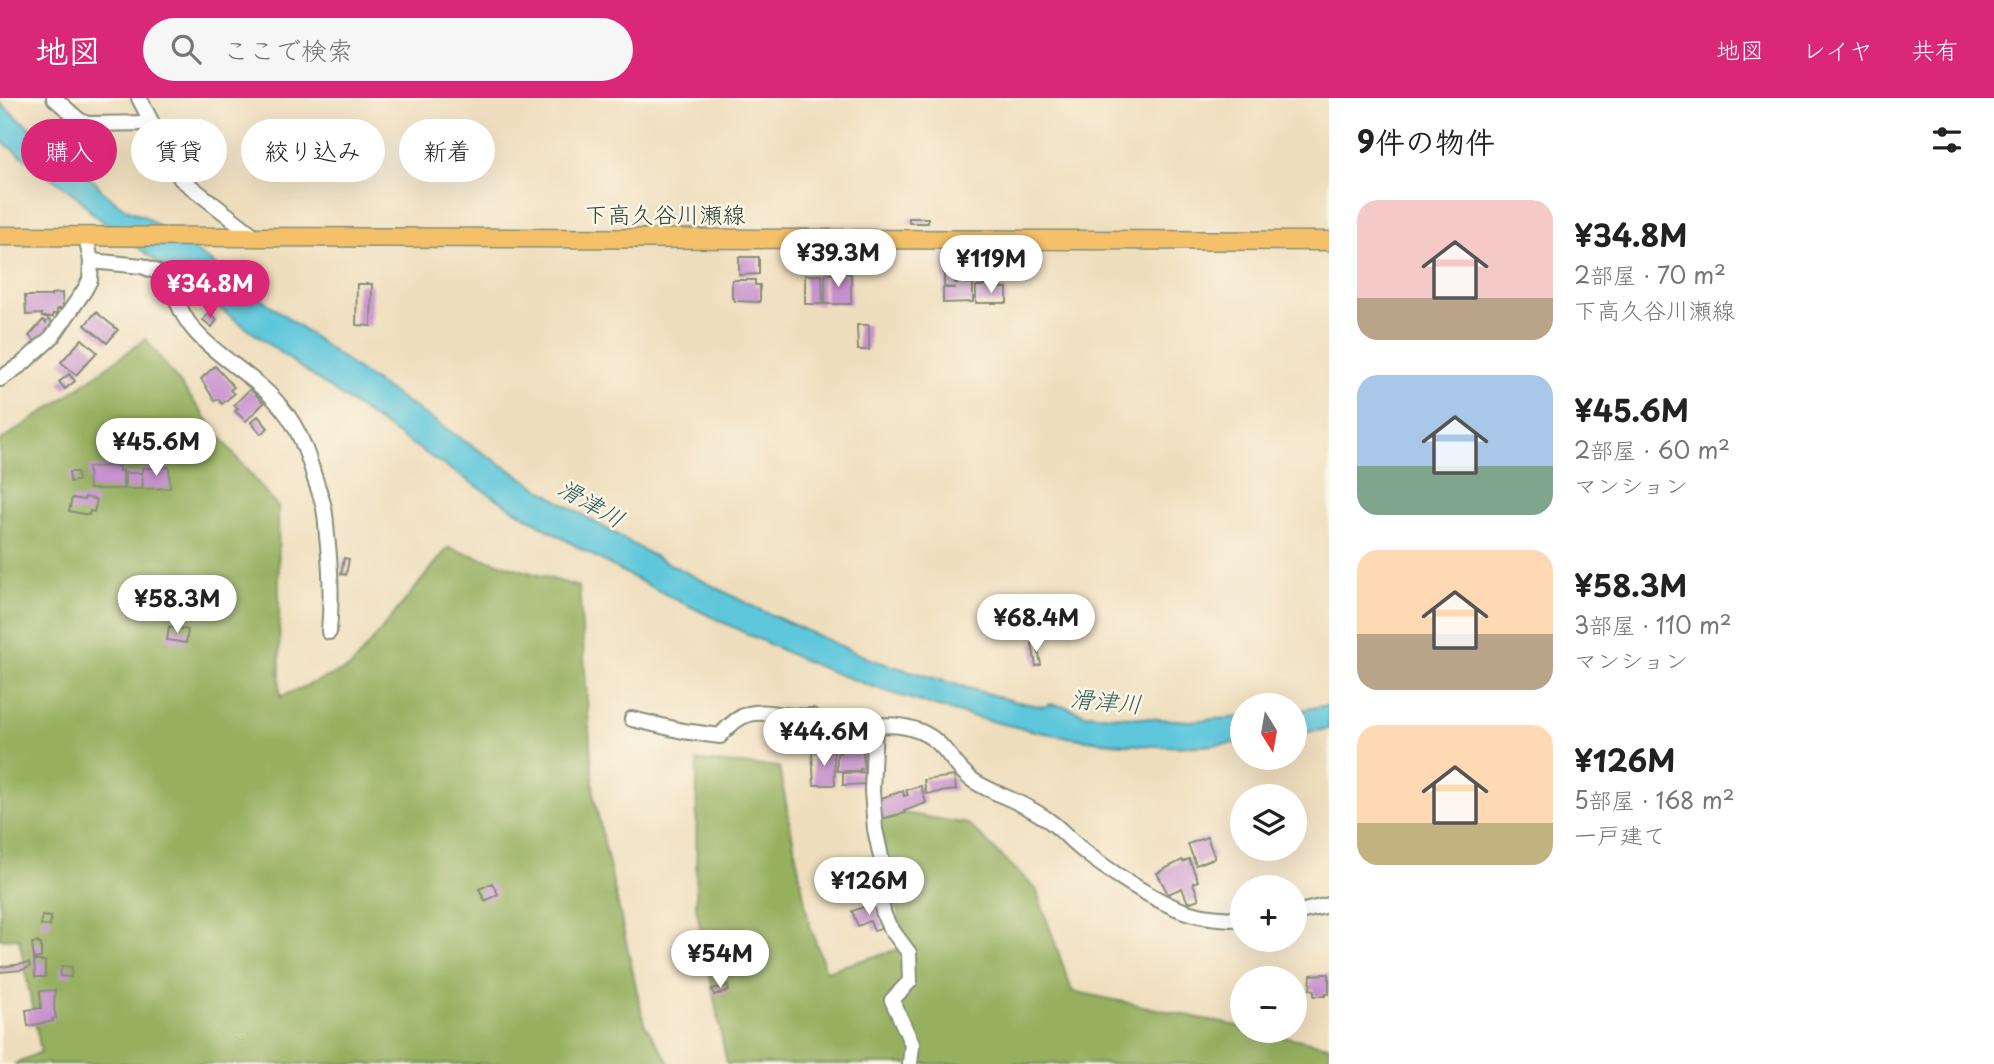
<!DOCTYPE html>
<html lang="ja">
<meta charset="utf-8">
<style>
:root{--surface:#fff;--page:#f6f6f6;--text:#222;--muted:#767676;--accent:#db2777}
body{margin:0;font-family:"Playpen Sans","Klee One",sans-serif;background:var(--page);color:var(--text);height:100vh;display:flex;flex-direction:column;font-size:26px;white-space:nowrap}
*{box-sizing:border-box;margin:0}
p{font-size:23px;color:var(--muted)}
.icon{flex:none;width:38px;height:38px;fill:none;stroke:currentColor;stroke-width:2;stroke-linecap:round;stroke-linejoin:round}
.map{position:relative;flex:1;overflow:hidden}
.drawer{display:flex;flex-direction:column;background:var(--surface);width:665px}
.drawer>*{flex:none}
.top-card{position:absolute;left:21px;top:21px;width:665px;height:63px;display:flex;gap:14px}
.needle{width:46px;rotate:169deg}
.fabs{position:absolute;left:1230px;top:595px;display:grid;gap:14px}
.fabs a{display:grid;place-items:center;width:77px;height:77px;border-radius:50%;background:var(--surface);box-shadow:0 7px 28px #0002;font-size:35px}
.price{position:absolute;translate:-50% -60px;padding:0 16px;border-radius:24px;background:#fff;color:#222;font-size:23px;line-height:46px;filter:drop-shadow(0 2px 4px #0008)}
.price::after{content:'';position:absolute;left:50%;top:42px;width:21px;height:16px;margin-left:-10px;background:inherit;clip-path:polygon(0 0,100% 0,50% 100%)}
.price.selected{background:var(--accent);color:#fff}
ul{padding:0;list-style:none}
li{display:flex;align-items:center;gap:21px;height:175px;padding:0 28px}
li span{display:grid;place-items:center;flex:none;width:196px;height:140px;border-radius:21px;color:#555}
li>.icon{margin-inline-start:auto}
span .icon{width:84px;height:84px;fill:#fffc;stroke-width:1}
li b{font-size:30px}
h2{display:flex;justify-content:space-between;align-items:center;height:84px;padding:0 28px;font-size:30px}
.tag{padding:0 24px;border-radius:32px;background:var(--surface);box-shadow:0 7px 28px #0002;font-size:24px;line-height:63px}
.tag.selected{background:var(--accent);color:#fff}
header{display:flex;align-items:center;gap:42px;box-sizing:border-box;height:98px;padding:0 35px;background:var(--accent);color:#fff}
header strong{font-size:33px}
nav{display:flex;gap:38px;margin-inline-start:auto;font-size:24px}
.search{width:490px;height:63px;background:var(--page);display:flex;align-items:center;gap:18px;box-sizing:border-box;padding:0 24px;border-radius:38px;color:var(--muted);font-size:26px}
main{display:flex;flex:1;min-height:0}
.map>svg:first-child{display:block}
</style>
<header>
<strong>地図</strong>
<div class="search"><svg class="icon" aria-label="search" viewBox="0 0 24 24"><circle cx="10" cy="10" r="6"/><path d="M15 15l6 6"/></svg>ここで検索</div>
<nav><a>地図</a><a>レイヤ</a><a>共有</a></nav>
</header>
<main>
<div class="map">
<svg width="1329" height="966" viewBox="0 0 1329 966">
<rect width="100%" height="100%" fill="#fcf5e5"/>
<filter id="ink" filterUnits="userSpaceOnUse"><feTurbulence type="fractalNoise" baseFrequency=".0143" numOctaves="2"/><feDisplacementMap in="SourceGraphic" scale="14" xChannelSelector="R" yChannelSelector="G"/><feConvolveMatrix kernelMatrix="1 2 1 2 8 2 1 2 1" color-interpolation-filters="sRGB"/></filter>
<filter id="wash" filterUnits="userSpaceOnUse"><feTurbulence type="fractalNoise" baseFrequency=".00686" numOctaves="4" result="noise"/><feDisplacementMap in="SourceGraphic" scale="28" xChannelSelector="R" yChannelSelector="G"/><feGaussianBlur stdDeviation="1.57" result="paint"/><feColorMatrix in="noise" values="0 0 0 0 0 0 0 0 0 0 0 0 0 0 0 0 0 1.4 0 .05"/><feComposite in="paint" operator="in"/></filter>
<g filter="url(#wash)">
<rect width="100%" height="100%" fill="#efdebd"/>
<!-- forest -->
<g fill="#96b061" stroke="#5a764a" stroke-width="2">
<path d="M146 241 236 359 278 409 280 599 351 569 448 450 579 489 594 699 644 925 670 966H14L41 954 19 840 0 841V343L60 303Z"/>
<path d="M697 663 779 669 809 825 826 873 906 849 874 710 968 726 1036 791 1072 893 1242 929V933H1258L1329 948V966H727L696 808Z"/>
</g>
<!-- water -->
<g fill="#5fc7dc" stroke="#3f8288" stroke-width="2">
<path d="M0 5 97 86 103 94 126 111 145 119 206 160 357 271 466 344 559 403 650 456 758 511 872 562 1013 603 1044 609 1050 606 1067 609 1085 616 1190 623 1242 619V644C1149 657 1050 640 960 615 924 605 889 595 854 582 805 565 758 541 712 519 486 412 291 264 92 115L79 100 0 42Z"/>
<path d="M1329 607V631L1295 636V613Z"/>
</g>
<g id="blocks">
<!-- building -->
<g fill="#c891cf">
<rect x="909" y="120" width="19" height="5"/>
<path d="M944 155H963V174H955V185H973V204L943 205V190H956L944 189Z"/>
<path d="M739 159H759V176L739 177Z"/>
<path d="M980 160H986V162H988V160H1009V179L987 178V169H980Z"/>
<rect x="825" y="176" width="26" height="30"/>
<path d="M805 177H822L823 206H805Z"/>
<path d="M732 182H755V187H760V204L735 203 734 200H732Z"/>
<path d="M357 186H372L371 228 356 227Z"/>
<path d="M983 187H989V190H1007V205H976V188H983Z"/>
<path d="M62 195 63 211H57V216H53V219H42V216L26 217 25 198H51V196Z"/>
<path d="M96 214 118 232 107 245 85 227Z"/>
<path d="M208 215 217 222 212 229 203 222Z"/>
<path d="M48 221 54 226 37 245 29 238 43 222 46 225Z"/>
<path d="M857 227H869V252H858Z"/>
<path d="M82 241 97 254 76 277 61 264Z"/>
<path d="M215 268 234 289 230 292 234 296 222 306 218 301 215 303 201 281Z"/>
<path d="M69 276 75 283 65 291 59 284Z"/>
<path d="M250 291 264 305 246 323 235 313 238 310 234 307Z"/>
<path d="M258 318 268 330 261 336 251 324Z"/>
<path d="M119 368V373L123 372V391H89L88 369Z"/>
<path d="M169 369 170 390 143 391 142 370Z"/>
<path d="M69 374H77L78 383 70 384Z"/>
<rect x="125" y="375" width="17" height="16"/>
<path d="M85 399 97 402 94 414 90 413 89 417 69 413 72 400 84 402Z"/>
<path d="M344 460 349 461 346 477 341 476Z"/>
<path d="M169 529 188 532 186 545 167 542Z"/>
<path d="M1032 545H1037L1041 567 1036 568Z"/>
<path d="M849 648V650H859V652L863 653 864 671H860V673H837V655H840L839 649Z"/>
<path d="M834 653 835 687H814L812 654Z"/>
<path d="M869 674V686L843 687V675Z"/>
<path d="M954 678 956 692 926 696 924 682Z"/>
<path d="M921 688 926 705 904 713 905 715 881 721 875 702 903 693 904 698 908 697 906 692Z"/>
<path d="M1207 739 1215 760 1196 767 1188 746Z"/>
<path d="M1189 761 1198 783 1193 785 1199 801 1188 805 1182 790 1168 796 1157 775 1182 762 1183 764Z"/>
<path d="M492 785 498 796 485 803 479 791Z"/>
<path d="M875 805 884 829 874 833 870 823 858 828 852 813Z"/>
<path d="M42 818 51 819 50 828 41 827Z"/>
<path d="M38 844V846H41V860L34 861 32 845Z"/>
<path d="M34 863H45V879H35Z"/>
<path d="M29 865 30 869 22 872 0 874V869Z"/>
<path d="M62 868 72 869 71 879 60 878Z"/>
<path d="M1325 876H1329V896H1325V898H1314V892L1310 891 1311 877Z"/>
<path d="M728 888 729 893 714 897 712 891Z"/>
<path d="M55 892 54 909 56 920 52 921 53 923 28 928 26 912 41 910 40 893Z"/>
</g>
</g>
</g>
<g filter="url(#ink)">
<use href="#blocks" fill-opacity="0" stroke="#878e78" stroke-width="2"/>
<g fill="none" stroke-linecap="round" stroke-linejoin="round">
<defs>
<g id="minor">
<path d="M54 0 79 22 87 26 151 25"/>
<path d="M139 0 181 81 257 140"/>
<path d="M91 163 142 168 155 173 174 189C182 244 240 264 274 301 295 323 303 343 312 371 315 383 320 394 323 406 326 417 326 428 327 438 331 472 332 500 329 534"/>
<path d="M0 281 22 266 52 239 84 193 90 182 91 163 86 139"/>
<path d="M632 621 683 633 720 638C753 598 770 622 812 618L815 631"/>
<path d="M875 626 872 693 875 731 884 773 880 799 884 817 889 828 909 855 910 883 892 902 912 946 910 966"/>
<path d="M856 631C887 624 922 625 944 651 954 663 964 678 977 685 1001 699 1026 705 1048 722 1060 730 1069 741 1080 750 1105 771 1159 806 1190 815 1208 820 1224 821 1242 821"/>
<path d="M1295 815 1329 807"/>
</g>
<path id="major" d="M0 138 1329 143"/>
</defs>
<!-- minor casing -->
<use href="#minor" stroke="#878e78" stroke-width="18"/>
<!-- major casing -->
<use href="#major" stroke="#878e78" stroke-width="21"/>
<!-- minor -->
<use href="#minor" stroke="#fff" stroke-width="14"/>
<!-- major -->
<use href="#major" stroke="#f4c16a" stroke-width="18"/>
</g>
</g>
<g text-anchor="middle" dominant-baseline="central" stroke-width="5" stroke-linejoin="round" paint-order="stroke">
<!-- street labels -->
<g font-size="23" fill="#1f3d34" stroke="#fcf5e5">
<text x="665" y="115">下高久谷川瀬線</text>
</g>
<!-- water labels -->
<g font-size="24" font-style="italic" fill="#2f605e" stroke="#fcf5e5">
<text transform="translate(592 404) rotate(30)">滑津川</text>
<text transform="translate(1106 602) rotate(5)">滑津川</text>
</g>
</g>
</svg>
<div class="fabs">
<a><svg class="needle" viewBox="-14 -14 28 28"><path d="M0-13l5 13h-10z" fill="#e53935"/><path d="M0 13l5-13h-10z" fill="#767676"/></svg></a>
<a><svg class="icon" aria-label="layers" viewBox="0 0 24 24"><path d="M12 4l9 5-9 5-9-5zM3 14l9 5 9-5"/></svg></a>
<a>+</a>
<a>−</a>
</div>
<b class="price" style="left:838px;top:191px">¥39.3M</b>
<b class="price" style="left:991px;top:197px">¥119M</b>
<b class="price selected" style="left:210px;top:222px">¥34.8M</b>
<b class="price" style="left:156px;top:380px">¥45.6M</b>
<b class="price" style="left:177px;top:537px">¥58.3M</b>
<b class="price" style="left:1036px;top:556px">¥68.4M</b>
<b class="price" style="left:824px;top:670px">¥44.6M</b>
<b class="price" style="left:869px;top:819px">¥126M</b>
<b class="price" style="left:720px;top:892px">¥54M</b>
<div class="top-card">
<a class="tag selected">購入</a>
<a class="tag">賃貸</a>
<a class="tag">絞り込み</a>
<a class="tag">新着</a>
</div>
</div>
<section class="drawer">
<h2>9件の物件<svg class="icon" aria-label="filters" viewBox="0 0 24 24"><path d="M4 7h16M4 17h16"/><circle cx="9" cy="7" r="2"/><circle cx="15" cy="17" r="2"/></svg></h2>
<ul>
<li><span style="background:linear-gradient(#f6c9c9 70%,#b9a48a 0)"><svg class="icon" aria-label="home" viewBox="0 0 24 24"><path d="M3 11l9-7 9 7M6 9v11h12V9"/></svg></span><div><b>¥34.8M</b><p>2部屋 · 70 m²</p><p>下高久谷川瀬線</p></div></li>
<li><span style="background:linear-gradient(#a9c7e8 65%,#7fa58c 0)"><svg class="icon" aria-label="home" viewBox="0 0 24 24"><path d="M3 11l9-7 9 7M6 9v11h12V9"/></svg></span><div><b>¥45.6M</b><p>2部屋 · 60 m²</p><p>マンション</p></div></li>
<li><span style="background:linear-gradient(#ffd9b3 60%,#b9a48a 0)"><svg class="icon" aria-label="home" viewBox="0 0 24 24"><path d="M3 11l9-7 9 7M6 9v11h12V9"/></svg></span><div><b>¥58.3M</b><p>3部屋 · 110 m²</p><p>マンション</p></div></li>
<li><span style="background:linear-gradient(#ffd9b3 70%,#c2b280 0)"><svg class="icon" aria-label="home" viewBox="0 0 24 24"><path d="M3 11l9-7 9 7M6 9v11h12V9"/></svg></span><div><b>¥126M</b><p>5部屋 · 168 m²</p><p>一戸建て</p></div></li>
</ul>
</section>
</main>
